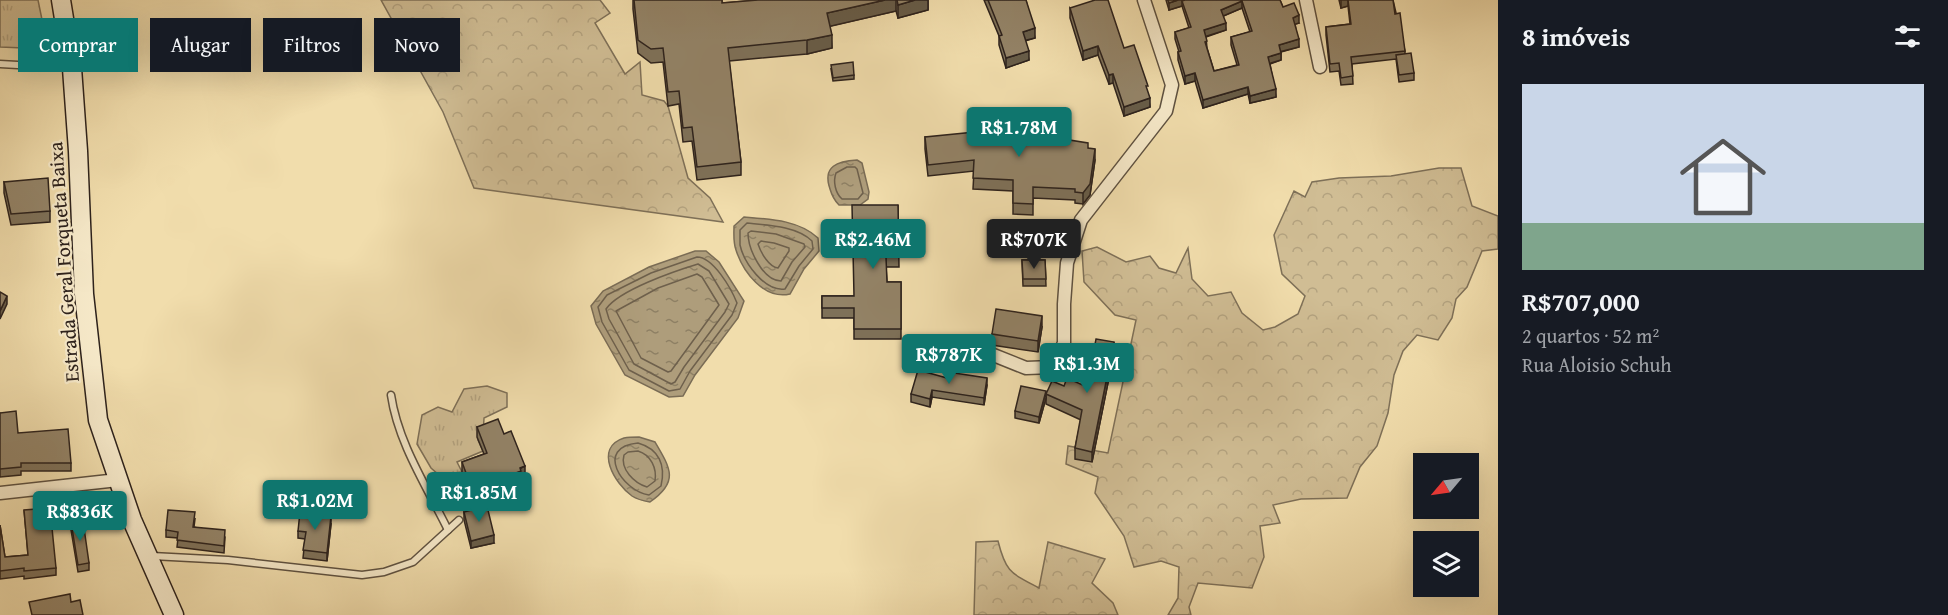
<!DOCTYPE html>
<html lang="pt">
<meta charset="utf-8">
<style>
:root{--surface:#171b24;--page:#242831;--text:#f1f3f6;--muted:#9ea1a6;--line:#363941;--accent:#0f766e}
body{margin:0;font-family:"Gentium Book Plus",serif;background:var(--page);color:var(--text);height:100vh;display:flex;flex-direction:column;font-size:22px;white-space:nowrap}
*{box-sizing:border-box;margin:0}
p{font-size:20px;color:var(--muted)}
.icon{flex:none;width:33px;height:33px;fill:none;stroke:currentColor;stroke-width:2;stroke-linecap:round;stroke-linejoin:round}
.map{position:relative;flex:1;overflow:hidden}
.drawer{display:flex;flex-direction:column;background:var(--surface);width:450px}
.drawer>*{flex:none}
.banner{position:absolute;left:18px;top:18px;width:570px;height:54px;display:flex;gap:12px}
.needle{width:39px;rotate:241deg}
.tools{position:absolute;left:1413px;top:453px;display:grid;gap:12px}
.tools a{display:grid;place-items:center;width:66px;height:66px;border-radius:0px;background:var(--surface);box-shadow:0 6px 24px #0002;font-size:30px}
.price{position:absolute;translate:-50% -51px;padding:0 14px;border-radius:6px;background:var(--accent);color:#fff;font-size:20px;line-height:39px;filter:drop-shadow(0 2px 3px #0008)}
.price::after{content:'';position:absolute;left:50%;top:36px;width:18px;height:14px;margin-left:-9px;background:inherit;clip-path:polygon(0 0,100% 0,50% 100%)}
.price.selected{background:#222;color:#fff}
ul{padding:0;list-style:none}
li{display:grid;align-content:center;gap:12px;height:318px;padding:0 24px}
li+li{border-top:2px solid var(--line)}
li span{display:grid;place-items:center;height:186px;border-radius:0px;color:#555}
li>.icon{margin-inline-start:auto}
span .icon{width:108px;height:108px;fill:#fffc;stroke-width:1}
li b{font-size:26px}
h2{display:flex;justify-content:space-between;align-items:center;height:72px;padding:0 24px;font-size:26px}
.chip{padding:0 21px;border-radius:0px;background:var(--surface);box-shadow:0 6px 24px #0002;font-size:21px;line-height:54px}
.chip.selected{background:var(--accent);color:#fff}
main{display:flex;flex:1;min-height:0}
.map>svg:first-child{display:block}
</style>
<main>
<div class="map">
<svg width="1498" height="615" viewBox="0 0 1498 615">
<defs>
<pattern id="grass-tufts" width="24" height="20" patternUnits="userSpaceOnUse" patternTransform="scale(1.5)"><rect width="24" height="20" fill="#d0bd94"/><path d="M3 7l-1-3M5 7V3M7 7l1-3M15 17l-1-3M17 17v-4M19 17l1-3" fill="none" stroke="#b3a27f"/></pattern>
<pattern id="forest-crowns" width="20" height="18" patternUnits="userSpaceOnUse" patternTransform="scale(1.5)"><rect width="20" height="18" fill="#d0bd94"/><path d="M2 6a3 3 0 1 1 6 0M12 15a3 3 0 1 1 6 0" fill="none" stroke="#b3a27f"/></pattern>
<pattern id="water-ripples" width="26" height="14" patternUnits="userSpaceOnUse" patternTransform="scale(1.5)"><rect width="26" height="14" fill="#ae9d7b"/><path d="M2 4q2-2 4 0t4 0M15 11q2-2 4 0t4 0" fill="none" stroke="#8e8064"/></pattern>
</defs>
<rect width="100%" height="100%" fill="#f1ddac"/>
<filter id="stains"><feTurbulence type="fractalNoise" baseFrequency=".00333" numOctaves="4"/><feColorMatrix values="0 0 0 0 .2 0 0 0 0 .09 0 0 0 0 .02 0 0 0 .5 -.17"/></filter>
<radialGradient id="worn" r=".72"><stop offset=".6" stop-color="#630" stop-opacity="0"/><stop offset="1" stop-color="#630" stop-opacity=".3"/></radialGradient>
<!-- grass -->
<g fill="url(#grass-tufts)" stroke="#7e7058" stroke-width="1.5">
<path d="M0 0H38L48 49 0 47Z"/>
<path d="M487 386 507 393V407L484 418 483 436 478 440 483 451 457 462 462 472 439 475 431 468 417 444 422 415 438 407 452 412 464 389Z"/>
</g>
<!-- forest -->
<g fill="url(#forest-crowns)" stroke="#7e7058" stroke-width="1.5">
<path d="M381 0H600L610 13 595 23 625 74 640 62 642 95 664 101 668 106 688 178 710 198 723 222 474 188 443 112Z"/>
<path d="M1439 168H1461L1472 206 1498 216V249L1482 251 1467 287 1456 299 1452 318 1438 340 1417 335 1403 351 1394 375 1388 413 1377 446 1360 467 1347 498 1301 499 1273 505 1280 523 1260 526 1264 557 1252 588 1198 583 1189 607 1191 615H1168L1178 598 1179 567 1161 561 1134 567 1124 536 1095 493 1098 477 1066 464 1068 446 1108 453 1136 320 1115 315 1084 282 1082 251 1097 247 1126 262 1150 256 1159 268 1176 273 1188 248 1192 279 1208 296 1231 292 1242 313 1263 330 1275 327 1298 314 1305 296 1282 274 1274 235 1294 191 1305 197 1312 182 1339 178 1391 176Z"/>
<path d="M998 541C1006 573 1011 573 1039 588L1048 542 1105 559 1092 583 1113 603 1118 615H974L976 542Z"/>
</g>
<!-- water -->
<g fill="url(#water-ripples)" stroke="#7a6c55" stroke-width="1.5">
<path d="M857 160 862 163 869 192 868 199 860 205H839C834 200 832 196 830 189 822 166 838 161 857 160Z"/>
<path d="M744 217C769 219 799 220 818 238L819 251 804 269 790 294C764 300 743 272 736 250 733 242 734 233 734 226Z"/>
<path d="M695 251H706L719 262 744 301 738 318 695 375 683 396 669 397 625 375 596 324 591 306 603 291 649 267Z"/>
<path d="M639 437 655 442C671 469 679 482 650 502 644 501 638 500 632 496 615 484 593 448 624 438 629 437 635 437 639 437Z"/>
</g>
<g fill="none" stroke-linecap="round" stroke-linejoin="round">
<!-- shore -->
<g stroke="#6e604c" stroke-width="1.5">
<path d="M847 167H855L857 169 863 193 858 199H842C835 193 833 181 836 173Z"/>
<path d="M747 223C767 225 797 226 812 241L813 249 799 266 785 289C765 292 744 263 740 245 740 240 740 235 740 230Z"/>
<path d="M751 231 776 234 804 244 805 247 792 262 781 281C763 281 748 249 748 233Z"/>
<path d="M761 241 774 243 789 248V251L778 268C769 267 761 253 758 244Z"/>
<path d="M697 257C713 257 731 288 737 303L732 315 690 371 680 389 669 391 629 370 602 322 598 307 607 295 651 273Z"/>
<path d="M698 264 709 271 729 304 725 312 684 367 675 382 671 384 634 364 609 319 606 309C619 290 675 271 698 264Z"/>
<path d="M697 274 702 277 719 305 671 371 668 372 641 358 616 311 658 288Z"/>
<path d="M638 443C659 449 666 465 661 486L649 495C622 491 594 447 638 443Z"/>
<path d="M638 451C651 455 657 468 655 481L647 487C634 483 620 469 624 455L628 452Z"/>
</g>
<defs>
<g id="lane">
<path d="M0 64 71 68"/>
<path d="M391 395C398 443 427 487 448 530"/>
<path d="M152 556 228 560 362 575 384 572 413 562 459 520"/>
</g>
<g id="street">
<path d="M1306 0 1320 67"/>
<path d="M925 347 991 354 1026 368 1053 367 1064 343V304L1067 263 1081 220 1166 111 1172 85 1144 0"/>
<path d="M0 493 118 480"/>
</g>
<path id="secondary" d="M61 0 72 68 78 151 84 294 98 420 132 520 174 615"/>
</defs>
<!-- lane casing -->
<use href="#lane" stroke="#5e5140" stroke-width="9"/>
<!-- street casing -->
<use href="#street" stroke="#5e5140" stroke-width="15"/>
<!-- secondary casing -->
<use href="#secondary" stroke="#2d221c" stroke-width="21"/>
<!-- lane -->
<use href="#lane" stroke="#f6e9c9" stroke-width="6"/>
<!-- street -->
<use href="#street" stroke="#f6e9c9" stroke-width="12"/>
<!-- secondary -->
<use href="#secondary" stroke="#f6e9c9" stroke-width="18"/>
</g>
<!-- wall -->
<g fill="#7e7159" stroke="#2d221c" stroke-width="1.5" fill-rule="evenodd">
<path d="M633 0H722V3L758 0H928V10L898 18 896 11 830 26 832 48 807 54 729 61 741 162V175L697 180 692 141 683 142 679 104 668 106 663 62 651 63 638 53 633 9Z"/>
<path d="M984 0H1026L1035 38 1025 41 1029 60 1006 68 999 45V36Z"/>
<path d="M1166 0H1280L1283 7 1299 23 1295 24 1299 47 1281 52V60L1270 64 1276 97 1250 103 1248 94 1203 108 1195 81 1185 84 1178 60V52H1179L1175 39V32L1189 28 1182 6 1169 10ZM1242 8 1250 32 1231 37V45L1237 65 1214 71 1207 48 1206 37 1226 30 1223 16Z"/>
<path d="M1339 0H1393L1405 51V54L1414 73V80L1399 82 1396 59 1352 64 1353 84 1341 85 1339 71 1330 72 1326 35V27L1350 24 1348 6 1341 8Z"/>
<path d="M1070 8 1148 94 1150 107 1124 116 1113 83 1109 84 1098 55 1083 60 1070 18Z"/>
<path d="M831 69 854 75V79L833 81Z"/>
<path d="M925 137 1057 138 1088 148 1095 160 1090 195 1083 204 1075 203V200L1033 198V215L1013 214V191L973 189 974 171 928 176 925 149Z"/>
<path d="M4 182 50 211V222L11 225 4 193Z"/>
<path d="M898 205 899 267H886L887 282H901V339H854V318H822V296H854Z"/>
<path d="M1022 260H1045L1046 286H1023Z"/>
<path d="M1042 327 1038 352 992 345V334Z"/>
<path d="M1114 353 1092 462 1075 459V448L1081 420 1046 404V394L1064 386 1087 387Z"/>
<path d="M947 378 987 385 984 405 932 397 930 407 911 402V394Z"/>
<path d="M1046 398 1039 423 1015 418V411Z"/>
<path d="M0 413 18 433 71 463V471H21V475L0 477Z"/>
<path d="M477 427 504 434 525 476 521 478V481L498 490 496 485 470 494 462 472V462L484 454 477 437Z"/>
<path d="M24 510 56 568V575L24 579V576L0 579V525L5 557 28 555Z"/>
<path d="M464 512 494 543 471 548 464 520Z"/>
<path d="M195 519 194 527 225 537 224 553 177 547 178 538 166 537V530Z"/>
<path d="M71 522 89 563V570L78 572 71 530Z"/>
<path d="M331 524 327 561 303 558 305 539 298 538V531Z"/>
</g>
<!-- shaded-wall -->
<g fill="#675c48" stroke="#2d221c" stroke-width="1.5">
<path d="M885 0H896V11L827 27V13Z"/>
<path d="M915 0H928V10L898 18V5Z"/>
<path d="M1178 0H1190L1182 1V6L1169 10V3Z"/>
<path d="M1341 0H1348V6L1341 8Z"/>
<path d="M1242 1V8L1221 17V10Z"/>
<path d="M1299 15V23L1293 25V18Z"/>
<path d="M1226 23V30L1204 37V30Z"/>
<path d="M1035 28V38L1023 41V32Z"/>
<path d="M832 35V48L807 54V40Z"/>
<path d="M1299 39V47L1279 52V45Z"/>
<path d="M1098 46V55L1083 60V51Z"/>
<path d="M1029 51V60L1006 68V58Z"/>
<path d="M1281 53V60L1268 64V57Z"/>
<path d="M1195 73V81L1185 84V76Z"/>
<path d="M1113 74V83L1109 84V75Z"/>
<path d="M1248 87V94L1203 108V100Z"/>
<path d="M1276 89V97L1250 103V96Z"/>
<path d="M1150 98V107L1124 116V107Z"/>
<path d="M1095 149V160L1090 195 1083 204V193Z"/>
<path d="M7 296V304L0 319V311Z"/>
<path d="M1042 316V327L1038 352V341Z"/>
<path d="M1114 342V353L1092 462V452Z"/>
<path d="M987 378V385L984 405V398Z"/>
<path d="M932 390V397L930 407V399Z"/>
<path d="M1046 391V398L1039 423V417Z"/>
<path d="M525 466V476L521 478V481L498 490V480Z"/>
<path d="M496 475V485L470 494V484Z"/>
<path d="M331 516V524L327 561V553Z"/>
<path d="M494 535V543L471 548V541Z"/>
</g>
<!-- building -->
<g fill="#938367" stroke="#2d221c" stroke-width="1.5" fill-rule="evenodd">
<path d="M634 0H722V3L758 0H885L827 13 832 35 807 40 728 48 741 162 697 167 692 127 683 128 679 91 668 92 663 48 651 49 638 40Z"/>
<path d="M897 0H915L898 5Z"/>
<path d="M988 0H1026L1035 28 1023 32 1029 51 1006 58 999 36 1002 35Z"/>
<path d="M1095 0H1108L1124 48 1134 45 1148 86H1146L1150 98 1124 107 1113 74 1109 75 1098 46 1083 51 1070 8Z"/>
<path d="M1168 0H1178L1169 3Z"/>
<path d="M1185 0H1280L1283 7 1294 3 1299 15 1293 18 1299 39 1279 45 1281 53 1268 57 1276 89 1250 96 1248 87 1203 100 1195 73 1185 76 1178 52 1181 51 1175 32 1191 27 1182 1ZM1242 1 1252 31 1231 37 1239 65 1214 71 1205 42 1207 41 1204 30 1226 23 1221 10Z"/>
<path d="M1348 0H1393L1395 14 1400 13 1405 51 1351 57 1353 76 1341 78 1339 63 1330 64 1326 27 1351 24Z"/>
<path d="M1411 53 1414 73 1399 75 1396 55Z"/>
<path d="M853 62 854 75 833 78 831 65Z"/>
<path d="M1055 124 1057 138 1088 143V148L1095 149 1090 184 1083 193 1075 192V189L1033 187V204L1013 203V180L973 178 974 160 928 165 925 137Z"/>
<path d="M48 178 50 211 11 214 4 182Z"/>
<path d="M852 205H898L899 257H886L887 282H901V329H854V308H822V296H854Z"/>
<path d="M1022 260H1045L1046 279H1023Z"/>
<path d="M0 292 7 296 0 311Z"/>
<path d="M996 309 1042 316 1038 341 992 334Z"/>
<path d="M1096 339 1114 342 1092 452 1075 448 1082 410 1046 394 1052 381 1064 386 1067 378 1087 387Z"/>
<path d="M918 370 947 378 948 372 987 378 984 398 932 390 930 399 911 394Z"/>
<path d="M1021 386 1046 391 1039 417 1015 411Z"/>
<path d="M16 411 18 433 68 429 71 463H21V467L0 469V413Z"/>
<path d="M498 419 504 434 511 431 525 466 520 468 521 471 498 480 496 475 470 484 462 462 487 453 477 427Z"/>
<path d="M487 506 494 535 471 541 464 512Z"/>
<path d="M50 508 56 568 24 571V568L0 571V525L5 557 28 555 24 510Z"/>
<path d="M168 510 195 512 193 527 225 530 224 546 177 540 178 532 166 530Z"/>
<path d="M300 512 331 516 327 553 303 550 306 532 298 531Z"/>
<path d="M83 521 89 563 78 565 71 522Z"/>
<path d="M70 594 71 602 80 600 83 615H32L29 602Z"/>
</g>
<g text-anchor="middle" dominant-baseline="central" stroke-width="4.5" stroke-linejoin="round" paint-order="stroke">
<!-- street labels -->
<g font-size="20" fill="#2d221c" stroke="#f6e9c9">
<text transform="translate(63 262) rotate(-94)">Estrada Geral Forqueta Baixa</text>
</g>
</g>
<rect width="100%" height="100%" filter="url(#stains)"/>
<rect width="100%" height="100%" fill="url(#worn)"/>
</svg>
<div class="tools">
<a><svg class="needle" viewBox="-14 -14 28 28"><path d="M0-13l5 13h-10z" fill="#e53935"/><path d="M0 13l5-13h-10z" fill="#9ea1a6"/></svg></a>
<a><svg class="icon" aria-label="layers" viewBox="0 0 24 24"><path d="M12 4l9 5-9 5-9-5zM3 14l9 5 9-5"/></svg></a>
</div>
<b class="price" style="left:1019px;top:158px">R$1.78M</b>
<b class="price" style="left:873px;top:270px">R$2.46M</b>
<b class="price selected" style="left:1034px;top:270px">R$707K</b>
<b class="price" style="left:949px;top:385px">R$787K</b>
<b class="price" style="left:1087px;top:394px">R$1.3M</b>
<b class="price" style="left:479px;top:523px">R$1.85M</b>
<b class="price" style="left:315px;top:531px">R$1.02M</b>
<b class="price" style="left:80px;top:542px">R$836K</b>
<div class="banner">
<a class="chip selected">Comprar</a>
<a class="chip">Alugar</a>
<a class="chip">Filtros</a>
<a class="chip">Novo</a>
</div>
</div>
<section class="drawer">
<h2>8 imóveis<svg class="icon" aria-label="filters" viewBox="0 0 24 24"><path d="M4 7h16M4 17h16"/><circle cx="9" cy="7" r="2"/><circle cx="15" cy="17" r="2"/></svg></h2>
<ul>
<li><span style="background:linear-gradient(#c9d6e8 75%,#7fa58c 0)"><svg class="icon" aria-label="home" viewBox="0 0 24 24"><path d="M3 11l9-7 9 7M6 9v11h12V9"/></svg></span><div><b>R$707,000</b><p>2 quartos · 52 m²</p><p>Rua Aloisio Schuh</p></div></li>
</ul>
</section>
</main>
